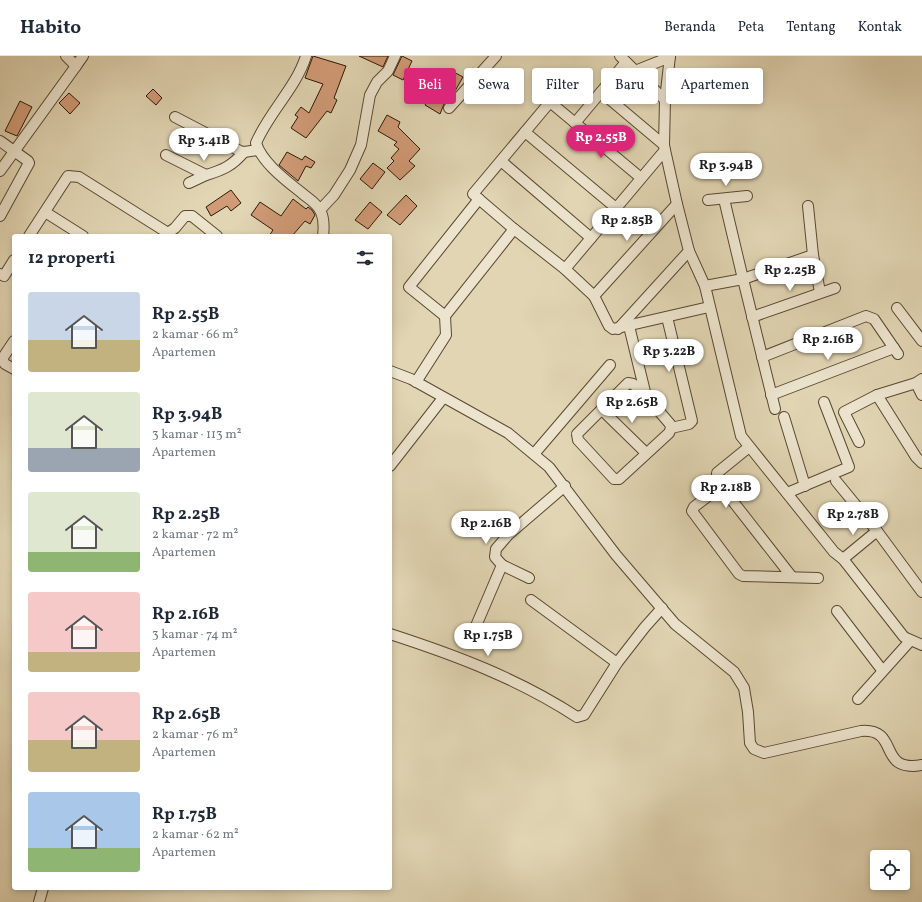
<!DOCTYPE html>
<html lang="id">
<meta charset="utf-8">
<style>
:root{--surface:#fff;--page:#f2f2f3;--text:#1f2937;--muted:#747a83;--line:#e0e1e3;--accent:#db2777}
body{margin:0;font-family:Vollkorn,serif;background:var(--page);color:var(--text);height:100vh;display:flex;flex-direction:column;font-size:15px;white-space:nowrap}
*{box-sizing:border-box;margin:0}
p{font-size:13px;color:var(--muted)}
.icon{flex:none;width:22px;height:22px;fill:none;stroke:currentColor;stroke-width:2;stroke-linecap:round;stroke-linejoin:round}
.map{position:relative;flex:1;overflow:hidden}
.panel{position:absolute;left:12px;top:178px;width:380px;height:656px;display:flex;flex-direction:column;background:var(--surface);border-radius:4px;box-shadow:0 2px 6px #0003}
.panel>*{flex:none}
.guide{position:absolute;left:404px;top:12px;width:380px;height:36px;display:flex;gap:8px}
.fabs{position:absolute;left:870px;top:794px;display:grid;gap:8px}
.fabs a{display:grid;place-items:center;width:40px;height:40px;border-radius:4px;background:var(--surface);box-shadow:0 2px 6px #0003;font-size:20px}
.price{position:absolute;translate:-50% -34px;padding:0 9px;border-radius:14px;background:#fff;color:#222;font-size:13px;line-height:26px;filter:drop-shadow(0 1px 2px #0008)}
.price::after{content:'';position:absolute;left:50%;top:24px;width:12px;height:9px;margin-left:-6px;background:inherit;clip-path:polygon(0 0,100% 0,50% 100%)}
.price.current{background:var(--accent);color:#fff}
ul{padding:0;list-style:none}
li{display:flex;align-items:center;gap:12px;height:100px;padding:0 16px}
li span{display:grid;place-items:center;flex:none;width:112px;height:80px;border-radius:4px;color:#555}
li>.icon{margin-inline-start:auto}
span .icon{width:48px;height:48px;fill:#fffc;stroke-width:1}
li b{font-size:17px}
h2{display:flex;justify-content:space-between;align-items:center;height:48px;padding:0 16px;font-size:17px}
.tag{padding:0 14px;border-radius:4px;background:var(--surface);box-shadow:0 2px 6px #0003;font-size:14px;line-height:36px}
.tag.current{background:var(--accent);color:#fff}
header{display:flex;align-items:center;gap:24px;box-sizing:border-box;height:56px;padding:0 20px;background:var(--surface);border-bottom:1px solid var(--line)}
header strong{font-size:19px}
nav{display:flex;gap:22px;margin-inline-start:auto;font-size:14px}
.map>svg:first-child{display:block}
</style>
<header>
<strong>Habito</strong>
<nav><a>Beranda</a><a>Peta</a><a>Tentang</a><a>Kontak</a></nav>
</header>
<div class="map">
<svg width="922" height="846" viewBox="0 0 922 846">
<rect width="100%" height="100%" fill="#e1d5b3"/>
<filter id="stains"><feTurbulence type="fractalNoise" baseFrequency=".005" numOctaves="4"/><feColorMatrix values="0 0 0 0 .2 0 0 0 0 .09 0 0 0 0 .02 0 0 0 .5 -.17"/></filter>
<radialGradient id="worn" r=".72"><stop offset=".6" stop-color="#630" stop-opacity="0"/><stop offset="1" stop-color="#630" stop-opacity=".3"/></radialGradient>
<!-- building -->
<g fill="#d19b77" stroke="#2d1904">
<path d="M313 0 346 10 334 42 337 44 331 57 327 55 306 82 291 72 298 61 295 59 301 51 309 57 323 28 305 22Z"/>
<path d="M359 0H388L383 11Z"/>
<path d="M402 0 412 5 403 24 393 19Z"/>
<path d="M448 13 463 21 455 35 454 34 444 48 440 58 425 49 436 30 438 31Z"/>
<path d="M153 33 162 42 156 49 146 40Z"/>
<path d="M69 37 80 47 70 58 59 47Z"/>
<path d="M20 45 32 51 17 80 5 75Z"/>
<path d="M387 59 400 66 398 71 420 93 409 105 415 110 400 124 387 112 394 105 391 102 399 93 394 89 397 86 378 75Z"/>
<path d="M287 96 302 104 305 100 315 106 311 112 306 110 298 125 279 109Z"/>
<path d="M373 107 385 116 372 133 360 123Z"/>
<path d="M231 134 241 147 231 155 227 150 211 160 206 151Z"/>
<path d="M406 139 417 150 400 169 387 159Z"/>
<path d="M293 143 306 153 308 151 312 154 315 159 310 168 305 165 292 180H269L273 174 251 159 260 146 281 160Z"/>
<path d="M370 146 382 156 368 173 355 164Z"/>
</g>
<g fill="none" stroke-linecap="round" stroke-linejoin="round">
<defs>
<g id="street">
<path d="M66 0 76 10 83 0"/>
<path d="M306 0C296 32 269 56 256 87 262 107 287 125 303 138 309 143 318 148 321 156 324 163 324 172 323 180"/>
<path d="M620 0 665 44"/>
<path d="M635 15 670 1"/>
<path d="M601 36 664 89"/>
<path d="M449 52 496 0"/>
<path d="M175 61 240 95 244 96 258 94"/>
<path d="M575 67 626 6"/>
<path d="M525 76 616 152"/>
<path d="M0 85 28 105 29 107 0 160"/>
<path d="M665 94 664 89 665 44 670 0"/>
<path d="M166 99 206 119C223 114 232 110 244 96"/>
<path d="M501 105 591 182"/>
<path d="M0 115 76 10"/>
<path d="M641 122 550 46 473 138 514 173 565 213 594 240 609 270 613 273 709 251"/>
<path d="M189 127 206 119"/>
<path d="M708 144 747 140"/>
<path d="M808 150 813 199"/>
<path d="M320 154 334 139 350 114 361 89 370 39 377 26 388 15 395 0"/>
<path d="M45 156 83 180"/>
<path d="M29 180 68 120 79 121 168 177 175 172 185 160H192L217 180"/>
<path d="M565 213 665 94 677 148 689 195 705 230 741 380 834 496 843 503 904 581 922 589"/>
<path d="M0 218 4 220 14 204"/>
<path d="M705 230 743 223 724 143"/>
<path d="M594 240 677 148"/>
<path d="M897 252 922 285"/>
<path d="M445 260 409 231 479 143"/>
<path d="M667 261 692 365 689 368 671 372"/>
<path d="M752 261 835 232"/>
<path d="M629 270 646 340 670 368 671 372 669 377 619 423H614L578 384 577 378 628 327 633 328 646 340"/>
<path d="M618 273 689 195"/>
<path d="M14 285 2 303 5 308 14 313"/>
<path d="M762 301 866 260 874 263 898 298"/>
<path d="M390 315 411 323 508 377 549 411 616 499 675 568 734 616 744 632 748 656 750 687 754 693 764 697 861 675C901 672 876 717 922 709"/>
<path d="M922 323 916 327 877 339 916 401 922 407"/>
<path d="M416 326 446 279 445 260 514 173"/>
<path d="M916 327 922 339"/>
<path d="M771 339 894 292"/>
<path d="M775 353 743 223 813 199 820 236"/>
<path d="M602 354 646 397"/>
<path d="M784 361 805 430"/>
<path d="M859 386 844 356 877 339"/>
<path d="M749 391 717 417V425L792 521"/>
<path d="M534 398 610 309"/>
<path d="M390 410 443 342"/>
<path d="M836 425 877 475 922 536"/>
<path d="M721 430 694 451 692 455 739 518 743 520 818 522"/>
<path d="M787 437 849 411 824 346"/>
<path d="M843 503 877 475"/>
<path d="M502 509 529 522"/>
<path d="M531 544 617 607"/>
<path d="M837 555 882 614"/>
<path d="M390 578C455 599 519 623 577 661L584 659 617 607 645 571 662 552"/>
<path d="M470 584 502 509 495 501 496 493 508 479 565 430"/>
<path d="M858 643 910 585"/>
<path d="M39 846 43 832"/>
</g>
</defs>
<!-- street casing -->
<use href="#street" stroke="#5a4830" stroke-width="12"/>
<!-- street -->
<use href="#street" stroke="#ece4ce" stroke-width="10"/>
</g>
<rect width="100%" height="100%" filter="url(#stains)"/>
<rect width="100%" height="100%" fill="url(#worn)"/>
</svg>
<div class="fabs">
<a><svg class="icon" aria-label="locate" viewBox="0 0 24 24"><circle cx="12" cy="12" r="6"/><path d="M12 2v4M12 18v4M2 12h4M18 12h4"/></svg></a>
</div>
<b class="price current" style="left:601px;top:103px">Rp 2.55B</b>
<b class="price" style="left:204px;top:106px">Rp 3.41B</b>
<b class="price" style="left:726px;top:131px">Rp 3.94B</b>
<b class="price" style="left:627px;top:186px">Rp 2.85B</b>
<b class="price" style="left:790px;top:236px">Rp 2.25B</b>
<b class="price" style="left:828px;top:305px">Rp 2.16B</b>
<b class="price" style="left:669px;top:317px">Rp 3.22B</b>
<b class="price" style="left:632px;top:368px">Rp 2.65B</b>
<b class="price" style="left:726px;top:453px">Rp 2.18B</b>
<b class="price" style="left:853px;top:480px">Rp 2.78B</b>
<b class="price" style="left:486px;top:489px">Rp 2.16B</b>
<b class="price" style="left:488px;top:601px">Rp 1.75B</b>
<div class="guide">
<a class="tag current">Beli</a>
<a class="tag">Sewa</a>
<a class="tag">Filter</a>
<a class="tag">Baru</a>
<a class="tag">Apartemen</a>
</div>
<section class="panel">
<h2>12 properti<svg class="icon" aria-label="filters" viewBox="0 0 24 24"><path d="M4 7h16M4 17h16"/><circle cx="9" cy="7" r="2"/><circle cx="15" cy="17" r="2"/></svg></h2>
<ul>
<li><span style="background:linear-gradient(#c9d6e8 60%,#c2b280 0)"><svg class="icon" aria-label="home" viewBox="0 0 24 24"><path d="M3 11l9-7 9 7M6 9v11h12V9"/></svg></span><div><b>Rp 2.55B</b><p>2 kamar · 66 m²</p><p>Apartemen</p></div></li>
<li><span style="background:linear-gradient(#dfe7d0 70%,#9aa5b1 0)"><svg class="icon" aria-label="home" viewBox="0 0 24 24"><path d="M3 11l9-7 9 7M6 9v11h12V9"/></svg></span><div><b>Rp 3.94B</b><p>3 kamar · 113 m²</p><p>Apartemen</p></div></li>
<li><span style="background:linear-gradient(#dfe7d0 75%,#8fb573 0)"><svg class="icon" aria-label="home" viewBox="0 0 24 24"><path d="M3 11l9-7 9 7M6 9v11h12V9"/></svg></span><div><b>Rp 2.25B</b><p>2 kamar · 72 m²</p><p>Apartemen</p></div></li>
<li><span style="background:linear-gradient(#f6c9c9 75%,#c2b280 0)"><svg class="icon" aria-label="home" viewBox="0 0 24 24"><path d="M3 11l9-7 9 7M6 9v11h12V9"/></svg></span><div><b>Rp 2.16B</b><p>3 kamar · 74 m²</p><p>Apartemen</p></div></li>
<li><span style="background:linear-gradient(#f6c9c9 60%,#c2b280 0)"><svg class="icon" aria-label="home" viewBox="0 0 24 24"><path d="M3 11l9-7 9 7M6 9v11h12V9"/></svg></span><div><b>Rp 2.65B</b><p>2 kamar · 76 m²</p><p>Apartemen</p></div></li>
<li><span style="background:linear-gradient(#a9c7e8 70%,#8fb573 0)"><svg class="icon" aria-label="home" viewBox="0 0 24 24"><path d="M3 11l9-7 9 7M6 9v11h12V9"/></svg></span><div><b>Rp 1.75B</b><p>2 kamar · 62 m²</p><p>Apartemen</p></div></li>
</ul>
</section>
</div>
